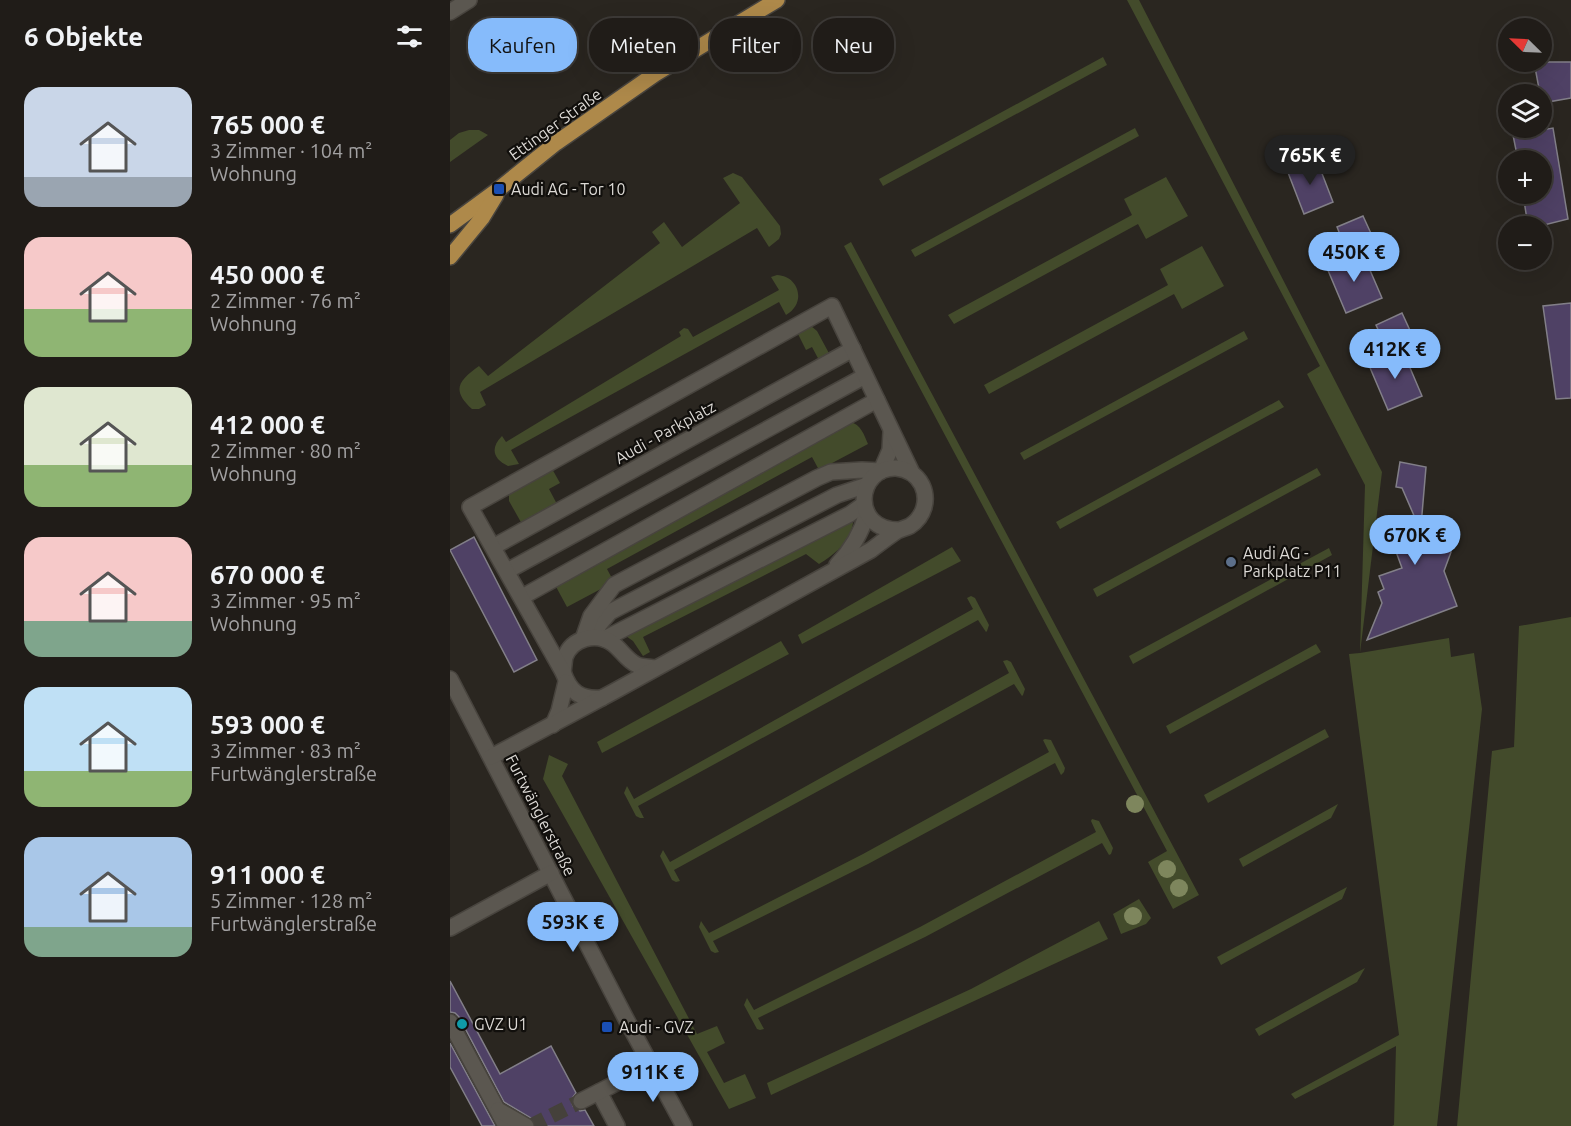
<!DOCTYPE html>
<html lang="de">
<meta charset="utf-8">
<style>
:root{--surface:#201c18;--page:#282521;--text:#f1f3f6;--muted:#a2a1a2;--line:#3d3a37;--accent:#86bbfb}
body{margin:0;font-family:Ubuntu,sans-serif;background:var(--page);color:var(--text);height:100vh;display:flex;flex-direction:column;font-size:22px;white-space:nowrap}
*{box-sizing:border-box;margin:0}
p{font-size:20px;color:var(--muted)}
.icon{flex:none;width:33px;height:33px;fill:none;stroke:currentColor;stroke-width:2;stroke-linecap:round;stroke-linejoin:round}
.map{position:relative;flex:1;overflow:hidden}
.side{display:flex;flex-direction:column;background:var(--surface);width:450px}
.side>*{flex:none}
.banner{position:absolute;left:18px;top:18px;width:570px;height:54px;display:flex;gap:12px}
.needle{width:39px;rotate:294deg}
.buttons{position:absolute;left:1048px;top:18px;display:grid;gap:12px}
.buttons a{display:grid;place-items:center;width:54px;height:54px;border-radius:50%;background:var(--surface);box-shadow:0 6px 24px #0002,0 0 0 2px var(--line);font-size:30px}
.price{position:absolute;translate:-50% -51px;padding:0 14px;border-radius:21px;background:var(--accent);color:#111;font-size:20px;line-height:39px;filter:drop-shadow(0 2px 3px #0008)}
.price::after{content:'';position:absolute;left:50%;top:36px;width:18px;height:14px;margin-left:-9px;background:inherit;clip-path:polygon(0 0,100% 0,50% 100%)}
.price.active{background:#222;color:#fff}
ul{padding:0;list-style:none}
li{display:flex;align-items:center;gap:18px;height:150px;padding:0 24px}
li span{display:grid;place-items:center;flex:none;width:168px;height:120px;border-radius:18px;color:#555}
li>.icon{margin-inline-start:auto}
span .icon{width:72px;height:72px;fill:#fffc;stroke-width:1}
li b{font-size:26px}
h2{display:flex;justify-content:space-between;align-items:center;height:72px;padding:0 24px;font-size:26px}
.tag{padding:0 21px;border-radius:24px;background:var(--surface);box-shadow:0 6px 24px #0002,0 0 0 2px var(--line);font-size:21px;line-height:54px}
.tag.active{background:var(--accent);color:#111}
main{display:flex;flex:1;min-height:0}
.map>svg:first-child{display:block}
</style>
<main>
<section class="side">
<h2>6 Objekte<svg class="icon" aria-label="filters" viewBox="0 0 24 24"><path d="M4 7h16M4 17h16"/><circle cx="9" cy="7" r="2"/><circle cx="15" cy="17" r="2"/></svg></h2>
<ul>
<li><span style="background:linear-gradient(#c9d6e8 75%,#9aa5b1 0)"><svg class="icon" aria-label="home" viewBox="0 0 24 24"><path d="M3 11l9-7 9 7M6 9v11h12V9"/></svg></span><div><b>765 000 €</b><p>3 Zimmer · 104 m²</p><p>Wohnung</p></div></li>
<li><span style="background:linear-gradient(#f6c9c9 60%,#8fb573 0)"><svg class="icon" aria-label="home" viewBox="0 0 24 24"><path d="M3 11l9-7 9 7M6 9v11h12V9"/></svg></span><div><b>450 000 €</b><p>2 Zimmer · 76 m²</p><p>Wohnung</p></div></li>
<li><span style="background:linear-gradient(#dfe7d0 65%,#8fb573 0)"><svg class="icon" aria-label="home" viewBox="0 0 24 24"><path d="M3 11l9-7 9 7M6 9v11h12V9"/></svg></span><div><b>412 000 €</b><p>2 Zimmer · 80 m²</p><p>Wohnung</p></div></li>
<li><span style="background:linear-gradient(#f6c9c9 70%,#7fa58c 0)"><svg class="icon" aria-label="home" viewBox="0 0 24 24"><path d="M3 11l9-7 9 7M6 9v11h12V9"/></svg></span><div><b>670 000 €</b><p>3 Zimmer · 95 m²</p><p>Wohnung</p></div></li>
<li><span style="background:linear-gradient(#bfe0f5 70%,#8fb573 0)"><svg class="icon" aria-label="home" viewBox="0 0 24 24"><path d="M3 11l9-7 9 7M6 9v11h12V9"/></svg></span><div><b>593 000 €</b><p>3 Zimmer · 83 m²</p><p>Furtwänglerstraße</p></div></li>
<li><span style="background:linear-gradient(#a9c7e8 75%,#7fa58c 0)"><svg class="icon" aria-label="home" viewBox="0 0 24 24"><path d="M3 11l9-7 9 7M6 9v11h12V9"/></svg></span><div><b>911 000 €</b><p>5 Zimmer · 128 m²</p><p>Furtwänglerstraße</p></div></li>
</ul>
</section>
<div class="map">
<svg width="1121" height="1126" viewBox="0 0 1121 1126">
<rect width="100%" height="100%" fill="#2a2620"/>
<!-- green -->
<g fill="#434b2b">
<path d="M677 0H689L932 472 910 653 999 638 1001 657 1024 653 1032 709 987 1126H942L944 1125 946 1046 845 1099 841 1094 949 1035 899 654 910 653 915 485 857 374 870 366Z"/>
<path d="M653 57 657 65 433 186 429 179Z"/>
<path d="M685 128 689 136 465 257 461 250Z"/>
<path d="M19 130H29L38 135 0 162V140L9 133Z"/>
<path d="M283 173 292 177 330 226 331 234 329 239 319 247 307 228 30 392 36 405 29 409H22C0 389 10 380 29 366L38 376 210 243 202 232 214 222 232 247 290 203 273 178Z"/>
<path d="M716 177 738 216 696 239 688 224 504 324 498 315 682 215 674 199Z"/>
<path d="M401 242 749 895 723 909 698 862 717 851 394 246Z"/>
<path d="M752 246 774 286 732 309 724 294 539 394 534 385 718 285 710 269Z"/>
<path d="M327 275C349 276 357 303 336 315L329 302 61 450 69 464 58 466C43 459 40 448 52 436L56 442 231 336 229 332 234 328 238 329 243 337 329 290 321 277Z"/>
<path d="M361 326 367 331 381 357 370 362 362 347 356 350 346 330Z"/>
<path d="M794 331 798 339 574 460 570 453Z"/>
<path d="M829 400 834 407 610 529 606 522Z"/>
<path d="M400 422C411 424 414 435 418 444L369 470 362 457 157 569 164 582 117 607 104 583Z"/>
<path d="M101 467 110 483 99 489 108 506 72 524 59 501V494Z"/>
<path d="M867 468 871 475 647 597 643 589Z"/>
<path d="M401 521 403 523C400 542 384 555 369 564L356 554 193 637 200 652 193 656 183 641 173 634Z"/>
<path d="M502 547 511 561 352 644 348 635Z"/>
<path d="M879 548 882 555 683 664 679 656Z"/>
<path d="M521 596 525 598 539 625 537 631 536 632 528 620 188 806 194 818H190L186 816 174 793 177 786 184 799 523 609 517 598Z"/>
<path d="M1121 617V1126H1007L1042 751 1064 747 1069 626Z"/>
<path d="M331 641 339 654 152 753 147 742Z"/>
<path d="M866 644 871 652 720 734 716 726Z"/>
<path d="M557 660 561 662 575 689 573 695 572 696 564 684 224 870 230 881 226 882 222 880 210 856 213 850 220 862 559 673 553 661Z"/>
<path d="M875 729 879 737 758 803 754 795Z"/>
<path d="M595 739 601 740 615 768 614 772 611 775 605 763 418 864 263 941 269 952 265 953 261 951 249 927 251 921 259 933 413 854 599 752 593 740Z"/>
<path d="M99 755 118 764 112 776 247 1034 267 1026 275 1043 257 1052 274 1083 295 1074 306 1098 279 1109 93 779Z"/>
<path d="M888 804 881 818 793 867 789 859Z"/>
<path d="M642 819 649 821 663 848 661 854 659 855 652 843 475 937 308 1018 314 1029 310 1030 307 1029 294 1005 297 998 304 1010 470 927 646 832 641 821Z"/>
<path d="M897 887 892 899 771 965 767 957Z"/>
<path d="M689 899 701 918 696 924 671 934 663 914Z"/>
<path d="M649 921 658 939 321 1095 317 1083 521 989Z"/>
<path d="M915 968 907 982 809 1036 805 1029Z"/>
</g>
<!-- building -->
<g fill="#4f4165" stroke="#827f88" stroke-width="1.5">
<path d="M1084 62H1121V98L1092 103V94H1090Z"/>
<path d="M1103 128 1118 219 1090 226H1078L1073 194H1092V160H1068L1063 135Z"/>
<path d="M866 158 883 202 854 214 837 170Z"/>
<path d="M913 216 924 240 897 252 887 227Z"/>
<path d="M913 254 932 298 896 313 877 268Z"/>
<path d="M1121 303V398L1106 399 1093 306Z"/>
<path d="M952 313 963 337 937 349 926 325Z"/>
<path d="M952 349 972 396 938 410 918 363Z"/>
<path d="M950 462 976 467 971 526 988 520 1001 552 994 571 1007 606 917 640 932 603 928 592 934 589 929 576 952 568 941 538 969 527 952 488 946 487Z"/>
<path d="M24 537 87 660 64 672 0 550Z"/>
<path d="M0 981 50 1074 101 1046 126 1093 121 1100 123 1106 130 1111 135 1110 144 1126H86L85 1122 81 1118 54 1102 9 1017 5 1013 0 1012Z"/>
<path d="M0 1043 45 1126H32L0 1067Z"/>
</g>
<g fill="none" stroke-linecap="round" stroke-linejoin="round">
<!-- minor-tunnel -->
<path stroke="#45413b" stroke-width="15" stroke-dasharray="15 8" stroke-linecap="butt" d="M81 1126 131 1101"/>
<defs>
<g id="minor">
<path d="M0 12 19 0"/>
<path d="M431 471 440 450 441 432"/>
<path d="M43 547 403 349"/>
<path d="M387 565C402 549 411 534 417 513"/>
<path d="M57 571 415 376"/>
<path d="M72 597 427 400"/>
<path d="M144 637 149 625 160 612 387 495 417 485"/>
<path d="M133 639 141 616 164 585 367 478 381 472 412 470 431 471"/>
<path d="M154 639 400 514 414 504"/>
<path d="M113 672C114 667 114 661 115 657 122 638 146 632 162 643 171 649 176 660 187 665 192 667 199 667 205 668"/>
<path d="M0 679 175 1017 234 1126"/>
<path d="M152 698C130 700 120 692 113 672L20 507 382 306 462 473"/>
<path d="M103 725 109 711 116 682"/>
<path d="M41 757 163 692 421 550C429 544 438 537 447 531 451 529 456 528 460 526 474 517 479 500 472 485 467 475 457 469 446 468 406 467 400 530 449 530"/>
<path d="M0 928 101 873"/>
<path d="M0 1022 56 1126"/>
<path d="M149 1092 167 1126"/>
<path d="M131 1101 202 1065"/>
<path d="M48 1110 76 1126"/>
</g>
<g id="major">
<path d="M0 225 49 189 106 143 205 74 327 0"/>
<path d="M0 257 32 218 46 195"/>
</g>
</defs>
<!-- minor casing -->
<use href="#minor" stroke="#48443e" stroke-width="18"/>
<!-- major casing -->
<use href="#major" stroke="#48443e" stroke-width="18"/>
<!-- minor -->
<use href="#minor" stroke="#5b5750" stroke-width="15"/>
<!-- major -->
<use href="#major" stroke="#ae894a" stroke-width="15"/>
</g>
<!-- trees -->
<g fill="#7e865d">
<circle cx="685" cy="804" r="9"/>
<circle cx="717" cy="869" r="9"/>
<circle cx="729" cy="888" r="9"/>
<circle cx="683" cy="916" r="9"/>
</g>
<!-- markers -->
<g fill="#1a4fb4" stroke="#110f0c" stroke-width="2">
<rect x="43" y="183" width="12" height="12" rx="3"/>
<rect x="151" y="1021" width="12" height="12" rx="3"/>
</g>
<circle fill="#5c6f8a" stroke="#110f0c" stroke-width="2" cx="781" cy="562" r="6"/>
<circle fill="#0f9aa8" stroke="#110f0c" stroke-width="2" cx="12" cy="1024" r="6"/>
<g text-anchor="middle" dominant-baseline="central" stroke-width="4.5" stroke-linejoin="round" paint-order="stroke">
<!-- street labels -->
<g font-size="16" fill="#dddad6" stroke="#110f0c">
<text transform="translate(105 124) rotate(-36)">Ettinger Straße</text>
<text transform="translate(215 432) rotate(-29)">Audi - Parkplatz</text>
<text transform="translate(91 815) rotate(63)">Furtwänglerstraße</text>
</g>
<!-- poi labels -->
<g font-size="16" fill="#dddad6" stroke="#110f0c" text-anchor="start">
<text x="61" y="189">Audi AG - Tor 10</text>
<text x="793" y="553">Audi AG -<tspan x="793" dy="18">Parkplatz P11</tspan></text>
<text x="24" y="1024">GVZ U1</text>
<text x="169" y="1027">Audi - GVZ</text>
</g>
</g>
</svg>
<div class="buttons">
<a><svg class="needle" viewBox="-14 -14 28 28"><path d="M0-13l5 13h-10z" fill="#e53935"/><path d="M0 13l5-13h-10z" fill="#a2a1a2"/></svg></a>
<a><svg class="icon" aria-label="layers" viewBox="0 0 24 24"><path d="M12 4l9 5-9 5-9-5zM3 14l9 5 9-5"/></svg></a>
<a>+</a>
<a>−</a>
</div>
<b class="price active" style="left:860px;top:186px">765K €</b>
<b class="price" style="left:904px;top:283px">450K €</b>
<b class="price" style="left:945px;top:380px">412K €</b>
<b class="price" style="left:965px;top:566px">670K €</b>
<b class="price" style="left:123px;top:953px">593K €</b>
<b class="price" style="left:203px;top:1103px">911K €</b>
<div class="banner">
<a class="tag active">Kaufen</a>
<a class="tag">Mieten</a>
<a class="tag">Filter</a>
<a class="tag">Neu</a>
</div>
</div>
</main>
